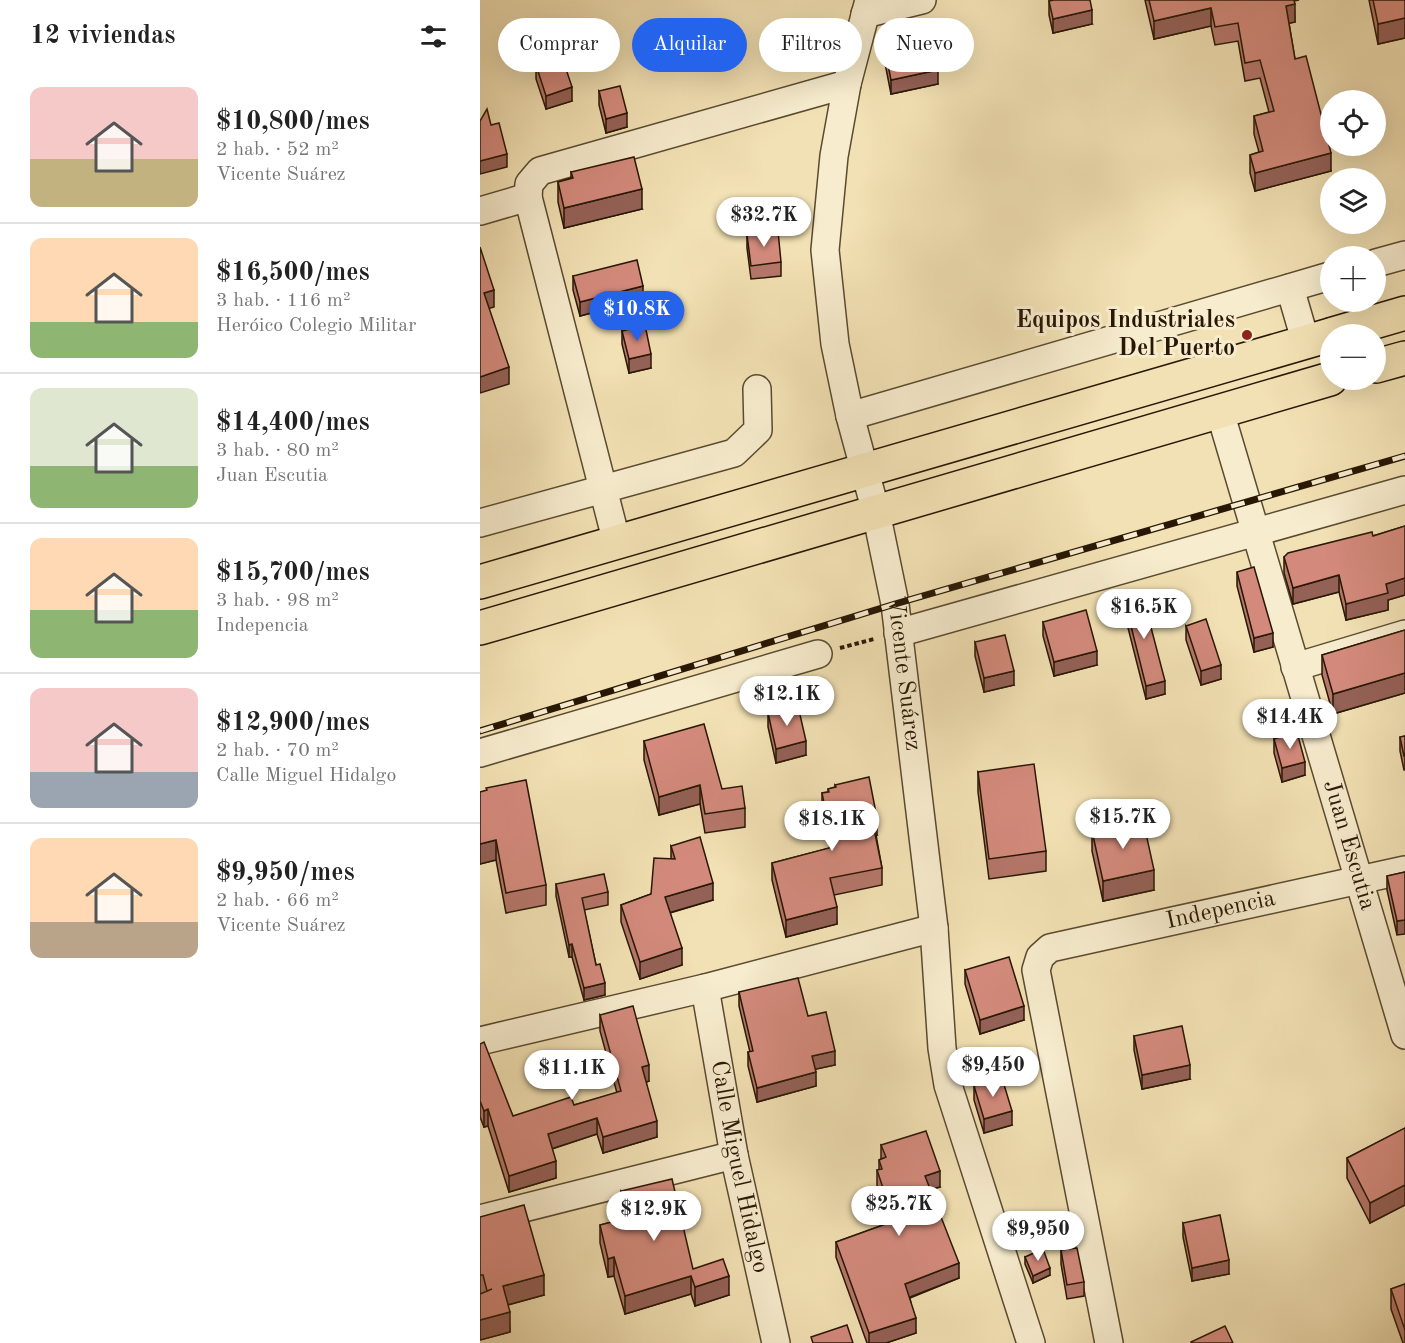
<!DOCTYPE html>
<html lang="es">
<meta charset="utf-8">
<style>
:root{--surface:#fff;--page:#f6f6f6;--text:#222;--muted:#767676;--line:#e0e0e0;--accent:#2563eb}
body{margin:0;font-family:"Old Standard TT",serif;background:var(--page);color:var(--text);height:100vh;display:flex;flex-direction:column;font-size:22px;white-space:nowrap}
*{box-sizing:border-box;margin:0}
p{font-size:20px;color:var(--muted)}
.icon{flex:none;width:33px;height:33px;fill:none;stroke:currentColor;stroke-width:2;stroke-linecap:round;stroke-linejoin:round}
.map{position:relative;flex:1;overflow:hidden}
.details{display:flex;flex-direction:column;background:var(--surface);width:480px}
.details>*{flex:none}
.hud{position:absolute;left:18px;top:18px;width:570px;height:54px;display:flex;gap:12px}
.tools{position:absolute;left:840px;top:90px;display:grid;gap:12px}
.tools a{display:grid;place-items:center;width:66px;height:66px;border-radius:50%;background:var(--surface);box-shadow:0 6px 24px #0002;font-size:30px}
.price{position:absolute;translate:-50% -51px;padding:0 14px;border-radius:21px;background:#fff;color:#222;font-size:20px;line-height:39px;filter:drop-shadow(0 2px 3px #0008)}
.price::after{content:'';position:absolute;left:50%;top:36px;width:18px;height:14px;margin-left:-9px;background:inherit;clip-path:polygon(0 0,100% 0,50% 100%)}
.price.selected{background:var(--accent);color:#fff}
ul{padding:0;list-style:none}
li{display:flex;align-items:center;gap:18px;height:150px;padding:0 30px}
li+li{border-top:2px solid var(--line)}
li span{display:grid;place-items:center;flex:none;width:168px;height:120px;border-radius:12px;color:#555}
li>.icon{margin-inline-start:auto}
span .icon{width:72px;height:72px;fill:#fffc;stroke-width:1}
li b{font-size:26px}
h2{display:flex;justify-content:space-between;align-items:center;height:72px;padding:0 30px;font-size:26px}
.tag{padding:0 21px;border-radius:27px;background:var(--surface);box-shadow:0 6px 24px #0002;font-size:21px;line-height:54px}
.tag.selected{background:var(--accent);color:#fff}
main{display:flex;flex:1;min-height:0}
.map>svg:first-child{display:block}
</style>
<main>
<section class="details">
<h2>12 viviendas<svg class="icon" aria-label="filters" viewBox="0 0 24 24"><path d="M4 7h16M4 17h16"/><circle cx="9" cy="7" r="2"/><circle cx="15" cy="17" r="2"/></svg></h2>
<ul>
<li><span style="background:linear-gradient(#f6c9c9 60%,#c2b280 0)"><svg class="icon" aria-label="home" viewBox="0 0 24 24"><path d="M3 11l9-7 9 7M6 9v11h12V9"/></svg></span><div><b>$10,800/mes</b><p>2 hab. · 52 m²</p><p>Vicente Suárez</p></div></li>
<li><span style="background:linear-gradient(#ffd9b3 70%,#8fb573 0)"><svg class="icon" aria-label="home" viewBox="0 0 24 24"><path d="M3 11l9-7 9 7M6 9v11h12V9"/></svg></span><div><b>$16,500/mes</b><p>3 hab. · 116 m²</p><p>Heróico Colegio Militar</p></div></li>
<li><span style="background:linear-gradient(#dfe7d0 65%,#8fb573 0)"><svg class="icon" aria-label="home" viewBox="0 0 24 24"><path d="M3 11l9-7 9 7M6 9v11h12V9"/></svg></span><div><b>$14,400/mes</b><p>3 hab. · 80 m²</p><p>Juan Escutia</p></div></li>
<li><span style="background:linear-gradient(#ffd9b3 60%,#8fb573 0)"><svg class="icon" aria-label="home" viewBox="0 0 24 24"><path d="M3 11l9-7 9 7M6 9v11h12V9"/></svg></span><div><b>$15,700/mes</b><p>3 hab. · 98 m²</p><p>Indepencia</p></div></li>
<li><span style="background:linear-gradient(#f6c9c9 70%,#9aa5b1 0)"><svg class="icon" aria-label="home" viewBox="0 0 24 24"><path d="M3 11l9-7 9 7M6 9v11h12V9"/></svg></span><div><b>$12,900/mes</b><p>2 hab. · 70 m²</p><p>Calle Miguel Hidalgo</p></div></li>
<li><span style="background:linear-gradient(#ffd9b3 70%,#b9a48a 0)"><svg class="icon" aria-label="home" viewBox="0 0 24 24"><path d="M3 11l9-7 9 7M6 9v11h12V9"/></svg></span><div><b>$9,950/mes</b><p>2 hab. · 66 m²</p><p>Vicente Suárez</p></div></li>
</ul>
</section>
<div class="map">
<svg width="925" height="1343" viewBox="0 0 925 1343">
<rect width="100%" height="100%" fill="#f2e1b4"/>
<filter id="stains"><feTurbulence type="fractalNoise" baseFrequency=".00333" numOctaves="4"/><feColorMatrix values="0 0 0 0 .2 0 0 0 0 .09 0 0 0 0 .02 0 0 0 .5 -.17"/></filter>
<radialGradient id="worn" r=".72"><stop offset=".6" stop-color="#630" stop-opacity="0"/><stop offset="1" stop-color="#630" stop-opacity=".3"/></radialGradient>
<g fill="none" stroke-linecap="round" stroke-linejoin="round">
<defs>
<g id="street">
<path id="s1" d="M389 0 367 84 354 156 345 250 355 344 370 416 396 512 415 604 454 928 462 1048 468 1085 551 1343"/>
<path d="M385 14 442 0"/>
<path d="M48 197 49 184 60 171 367 84"/>
<path d="M0 211 48 197 137 543"/>
<path d="M896 263 925 255"/>
<path d="M810 288 826 343"/>
<path id="s2" d="M740 412 925 1035"/>
<path d="M370 416 850 276"/>
<path d="M0 523 254 453 278 430 277 389"/>
<path d="M418 633 925 490"/>
<path d="M815 667 925 634"/>
<path d="M0 753 338 654"/>
<path id="s3" d="M225 988 254 1155 296 1343"/>
<path d="M0 1041 225 988 454 928"/>
<path d="M0 1219 254 1155"/>
<path id="s4" d="M629 1343 556 970 560 957 570 948 925 870"/>
</g>
<g id="primary">
<path d="M853 334 925 313"/>
<path d="M896 366 925 358"/>
<path d="M0 582 850 335"/>
<path d="M0 628 850 379"/>
</g>
</defs>
<!-- street casing -->
<use href="#street" stroke="#5a4a30" stroke-width="30"/>
<!-- primary casing -->
<use href="#primary" stroke="#281704" stroke-width="36"/>
<!-- path -->
<path stroke="#281704" stroke-width="4" stroke-dasharray="4.5 3" stroke-linecap="butt" d="M360 648 394 639"/>
<!-- street -->
<use href="#street" stroke="#f7ecce" stroke-width="27"/>
<!-- primary -->
<use href="#primary" stroke="#f2e1b4" stroke-width="33"/>
<defs>
<path id="rail" d="M0 731 415 604 925 456"/>
</defs>
<!-- rail casing -->
<use href="#rail" stroke="#281704" stroke-width="7"/>
<!-- rail -->
<use href="#rail" stroke="#f7ecce" stroke-width="4.5" stroke-dasharray="14" stroke-linecap="butt"/>
</g>
<!-- wall -->
<g fill="#b5776b" stroke="#281704" stroke-width="1.5">
<path d="M665 0H819L814 1 815 22 809 23 815 59 851 171 775 191 770 173V155L779 152 774 134V116L789 112 780 78 765 81 758 41 735 45 731 26 674 39Z"/>
<path d="M889 0H925V38L898 44Z"/>
<path d="M569 1 612 24 573 33 569 15Z"/>
<path d="M401 29 430 31 458 84 411 94 401 43Z"/>
<path d="M56 65 92 101 66 109 56 79Z"/>
<path d="M119 91 147 127 126 133 119 105Z"/>
<path d="M91 172 162 209 84 228 78 202V182L91 178Z"/>
<path d="M267 235 301 262V276L271 279 267 248Z"/>
<path d="M93 276 163 299 100 316 93 290Z"/>
<path d="M142 331 171 368 149 373 142 344Z"/>
<path d="M925 526V595L908 600V610L866 620 859 592 813 604 804 573V557L893 536Z"/>
<path d="M757 572 793 647 774 652 757 586Z"/>
<path d="M644 598 685 694 666 699 644 612Z"/>
<path d="M563 622 617 665 574 676 563 636Z"/>
<path d="M706 626 741 679 721 685 706 640Z"/>
<path d="M925 630V693L853 714 842 675V655Z"/>
<path d="M495 642 534 685 504 692 495 656Z"/>
<path d="M288 713 326 755 296 763 288 727Z"/>
<path d="M925 736V770H924L920 751V737Z"/>
<path d="M794 739 825 775 802 782 794 753Z"/>
<path d="M164 741 242 789 265 808V827L225 833 220 804 179 815 164 760Z"/>
<path d="M498 772 566 851V871L509 879 498 792Z"/>
<path d="M355 785 397 835H396L402 868V885L354 895 357 924 306 937 292 880V863L350 848 342 810V793L348 792V789L355 787Z"/>
<path d="M0 792 66 885V905L26 913 16 860 0 864Z"/>
<path d="M612 831 674 890 623 901 612 851Z"/>
<path d="M191 846 233 900 190 913 202 965 160 979 141 922V905L171 894 191 859Z"/>
<path d="M925 872 917 935 907 890V876Z"/>
<path d="M76 884 128 892V905L104 910 116 965 125 995 104 1000 92 957H89L76 896Z"/>
<path d="M485 970 544 1020 500 1034 485 984Z"/>
<path d="M259 992 328 1016 355 1065 335 1069 336 1086 277 1102 268 1066V1052H270L259 1006Z"/>
<path d="M120 1015 169 1081 166 1082 177 1137 123 1153 117 1134 72 1149 76 1178 29 1192 8 1126 4 1127 0 1117V1044L33 1116 94 1105 137 1093 120 1031Z"/>
<path d="M654 1036 710 1079 662 1089 654 1050Z"/>
<path d="M494 1086 532 1125 504 1133 494 1100Z"/>
<path d="M925 1128V1205L890 1223 867 1178V1158Z"/>
<path d="M401 1145 460 1187 450 1190 479 1278 430 1298 436 1333 406 1343H387L356 1257V1242L409 1223 397 1186V1170H399V1160L401 1159Z"/>
<path d="M141 1191 213 1269 249 1295 215 1306 211 1294 145 1314 134 1276 128 1277 120 1243V1225L143 1219 141 1209Z"/>
<path d="M0 1217 64 1295 28 1305 30 1332 0 1340Z"/>
<path d="M703 1223 749 1274 712 1281 703 1237Z"/>
<path d="M581 1250 604 1282V1296L587 1299 581 1264Z"/>
<path d="M545 1257 570 1275 553 1283 545 1264Z"/>
<path d="M925 1284V1343H923L911 1309V1289Z"/>
</g>
<!-- shaded-wall -->
<g fill="#946157" stroke="#281704" stroke-width="1.5">
<path d="M815 4V22L806 24V6Z"/>
<path d="M731 8V26L674 39V21Z"/>
<path d="M612 10V24L573 33V19Z"/>
<path d="M925 18V38L898 44V24Z"/>
<path d="M458 70V84L411 94V80Z"/>
<path d="M92 87V101L66 109V96Z"/>
<path d="M147 113V127L126 133V119Z"/>
<path d="M851 153V171L775 191V173Z"/>
<path d="M27 154V167L0 174V161Z"/>
<path d="M162 189V209L84 228V208Z"/>
<path d="M163 286V299L100 316V302Z"/>
<path d="M14 290V307L4 310V293Z"/>
<path d="M171 354V368L149 373V359Z"/>
<path d="M29 367V384L0 393V377Z"/>
<path d="M859 575V592L813 604V588Z"/>
<path d="M925 578V595L908 600V610L866 620V604L906 584Z"/>
<path d="M793 633V647L774 652V638Z"/>
<path d="M617 651V665L574 676V662Z"/>
<path d="M741 665V679L721 685V671Z"/>
<path d="M534 671V685L504 692V678Z"/>
<path d="M925 673V693L853 714V694Z"/>
<path d="M685 681V694L666 699V686Z"/>
<path d="M326 741V755L296 763V749Z"/>
<path d="M825 762V775L802 782V768Z"/>
<path d="M220 785V804L179 815V797Z"/>
<path d="M397 818V835L392 836V819Z"/>
<path d="M16 840V860L0 864V844Z"/>
<path d="M674 870V890L623 901V881Z"/>
<path d="M233 883V900L185 914V897Z"/>
<path d="M357 907V924L306 937V920Z"/>
<path d="M925 920V934L917 935V921Z"/>
<path d="M92 944V957H89V945Z"/>
<path d="M202 948V965L160 979V962Z"/>
<path d="M125 983V995L104 1000V988Z"/>
<path d="M544 1006V1020L500 1034V1020Z"/>
<path d="M355 1051V1065L332 1070V1056Z"/>
<path d="M169 1065V1081L162 1084V1067Z"/>
<path d="M710 1065V1079L662 1089V1075Z"/>
<path d="M336 1072V1086L277 1102V1088Z"/>
<path d="M8 1109V1126L4 1127V1111Z"/>
<path d="M532 1111V1125L504 1133V1119Z"/>
<path d="M117 1118V1134L68 1150V1134Z"/>
<path d="M177 1121V1137L123 1153V1137Z"/>
<path d="M76 1161V1178L29 1192V1176Z"/>
<path d="M460 1171V1187L445 1191V1176Z"/>
<path d="M925 1185V1205L890 1223V1203Z"/>
<path d="M134 1257V1276L128 1277V1259Z"/>
<path d="M749 1260V1274L712 1281V1268Z"/>
<path d="M479 1263V1278L425 1299V1284Z"/>
<path d="M570 1268V1275L553 1283V1276Z"/>
<path d="M64 1275V1295L23 1306V1286Z"/>
<path d="M211 1276V1294L145 1314V1296Z"/>
<path d="M249 1276V1295L215 1306V1287Z"/>
<path d="M30 1312V1332L0 1340V1320Z"/>
<path d="M436 1318V1333L406 1343H389V1333Z"/>
</g>
<!-- building -->
<g fill="#d38a7c" stroke="#281704" stroke-width="1.5">
<path d="M574 0H610L612 10 573 19 569 1Z"/>
<path d="M669 0H814L815 4 806 6 815 59 826 56 851 153 775 173 770 155 783 151 774 116 794 111 780 60 765 63 758 23 735 27 731 8 674 21Z"/>
<path d="M893 0H925V18L898 24Z"/>
<path d="M428 24 430 31 449 27 458 70 411 80 401 29Z"/>
<path d="M82 57 92 87 66 96 56 65Z"/>
<path d="M140 86 147 113 126 119 119 91Z"/>
<path d="M7 109 11 125 19 123 27 154 0 161V121Z"/>
<path d="M154 157 162 189 84 208 78 182 93 178 91 172Z"/>
<path d="M298 231 301 262 271 266 267 235Z"/>
<path d="M0 247 14 290 4 293 29 367 0 377Z"/>
<path d="M157 260 163 286 100 302 93 276Z"/>
<path d="M165 325 171 354 149 359 142 331Z"/>
<path d="M925 526V578L906 584 908 593 866 604 859 575 813 588 804 557 808 553 892 532 893 536Z"/>
<path d="M774 567 793 633 774 638 757 572Z"/>
<path d="M662 593 685 681 666 686 644 598Z"/>
<path d="M606 610 617 651 574 662 563 622Z"/>
<path d="M726 619 741 665 721 671 706 626Z"/>
<path d="M925 630V673L853 694 842 655Z"/>
<path d="M525 635 534 671 504 678 495 642Z"/>
<path d="M318 706 326 741 296 749 288 713Z"/>
<path d="M224 724 242 789 262 786 265 808 225 814 220 785 179 797 164 741Z"/>
<path d="M817 732 825 762 802 768 794 739Z"/>
<path d="M925 736V756H924L920 737Z"/>
<path d="M554 764 566 851 509 859 498 772Z"/>
<path d="M389 777 397 818 392 819 402 868 350 878 357 907 306 920 292 863 353 847 342 793 349 792 348 789 356 787 355 785Z"/>
<path d="M46 780 66 885 26 893 16 840 0 844V792L7 790 6 788Z"/>
<path d="M663 820 674 870 623 881 612 831Z"/>
<path d="M220 837 233 883 185 897 202 948 160 962 141 905 171 894 174 858 195 859 191 846Z"/>
<path d="M925 872V920L917 921 907 876Z"/>
<path d="M124 874 128 892 102 898 116 965 120 964 125 983 104 988 92 944 89 945 76 884Z"/>
<path d="M529 957 544 1006 500 1020 485 970Z"/>
<path d="M318 978 328 1016 346 1012 355 1051 332 1056 336 1072 277 1088 268 1052 273 1051 259 992Z"/>
<path d="M153 1006 169 1065 162 1067 177 1121 123 1137 117 1118 68 1134 76 1161 29 1176 8 1109 4 1111 0 1101V1044L4 1042 33 1116 91 1097 94 1105 141 1091 120 1015Z"/>
<path d="M702 1026 710 1065 662 1075 654 1036Z"/>
<path d="M522 1078 532 1111 504 1119 494 1086Z"/>
<path d="M925 1128V1185L890 1203 867 1158Z"/>
<path d="M446 1131 460 1171 445 1176 479 1263 425 1284 436 1318 389 1333 356 1242 414 1221 397 1170 402 1169 399 1160 406 1157 401 1145Z"/>
<path d="M192 1179 213 1269 243 1259 249 1276 215 1287 211 1276 145 1296 134 1257 128 1259 120 1225 147 1218 141 1191Z"/>
<path d="M44 1205 64 1275 23 1286 30 1312 0 1320V1294L12 1289 7 1291 3 1275H0V1217Z"/>
<path d="M740 1215 749 1260 712 1268 703 1223Z"/>
<path d="M597 1248 604 1282 587 1285 581 1250Z"/>
<path d="M563 1249 570 1268 553 1276 545 1257Z"/>
<path d="M925 1284V1330L911 1289Z"/>
<path d="M367 1325 373 1343H333L331 1337Z"/>
<path d="M745 1326 753 1343H711V1342Z"/>
</g>
<!-- markers -->
<circle fill="#8f2418" stroke="#f7ecce" stroke-width="2" cx="767" cy="335" r="6"/>
<g text-anchor="middle" dominant-baseline="central" stroke-width="6" stroke-linejoin="round" paint-order="stroke">
<!-- poi labels -->
<g font-size="24" font-weight="bold" fill="#281704" stroke="#f7ecce" text-anchor="end">
<text x="755" y="321">Equipos Industriales<tspan x="755" dy="28">Del Puerto</tspan></text>
</g>
<!-- street labels -->
<g font-size="24" fill="#281704" stroke="#f7ecce">
<text stroke="none"><textPath href="#s1" startOffset="686">Vicente Suárez</textPath></text>
<text stroke="none"><textPath href="#s2" startOffset="452">Juan Escutia</textPath></text>
<text stroke="none"><textPath href="#s4" startOffset="582">Indepencia</textPath></text>
<text stroke="none"><textPath href="#s3" startOffset="182">Calle Miguel Hidalgo</textPath></text>
</g>
</g>
<rect width="100%" height="100%" filter="url(#stains)"/>
<rect width="100%" height="100%" fill="url(#worn)"/>
</svg>
<div class="tools">
<a><svg class="icon" aria-label="locate" viewBox="0 0 24 24"><circle cx="12" cy="12" r="6"/><path d="M12 2v4M12 18v4M2 12h4M18 12h4"/></svg></a>
<a><svg class="icon" aria-label="layers" viewBox="0 0 24 24"><path d="M12 4l9 5-9 5-9-5zM3 14l9 5 9-5"/></svg></a>
<a>+</a>
<a>−</a>
</div>
<b class="price" style="left:284px;top:248px">$32.7K</b>
<b class="price selected" style="left:157px;top:342px">$10.8K</b>
<b class="price" style="left:664px;top:640px">$16.5K</b>
<b class="price" style="left:307px;top:727px">$12.1K</b>
<b class="price" style="left:810px;top:750px">$14.4K</b>
<b class="price" style="left:643px;top:850px">$15.7K</b>
<b class="price" style="left:352px;top:852px">$18.1K</b>
<b class="price" style="left:513px;top:1098px">$9,450</b>
<b class="price" style="left:92px;top:1101px">$11.1K</b>
<b class="price" style="left:419px;top:1237px">$25.7K</b>
<b class="price" style="left:174px;top:1242px">$12.9K</b>
<b class="price" style="left:558px;top:1262px">$9,950</b>
<div class="hud">
<a class="tag">Comprar</a>
<a class="tag selected">Alquilar</a>
<a class="tag">Filtros</a>
<a class="tag">Nuevo</a>
</div>
</div>
</main>
